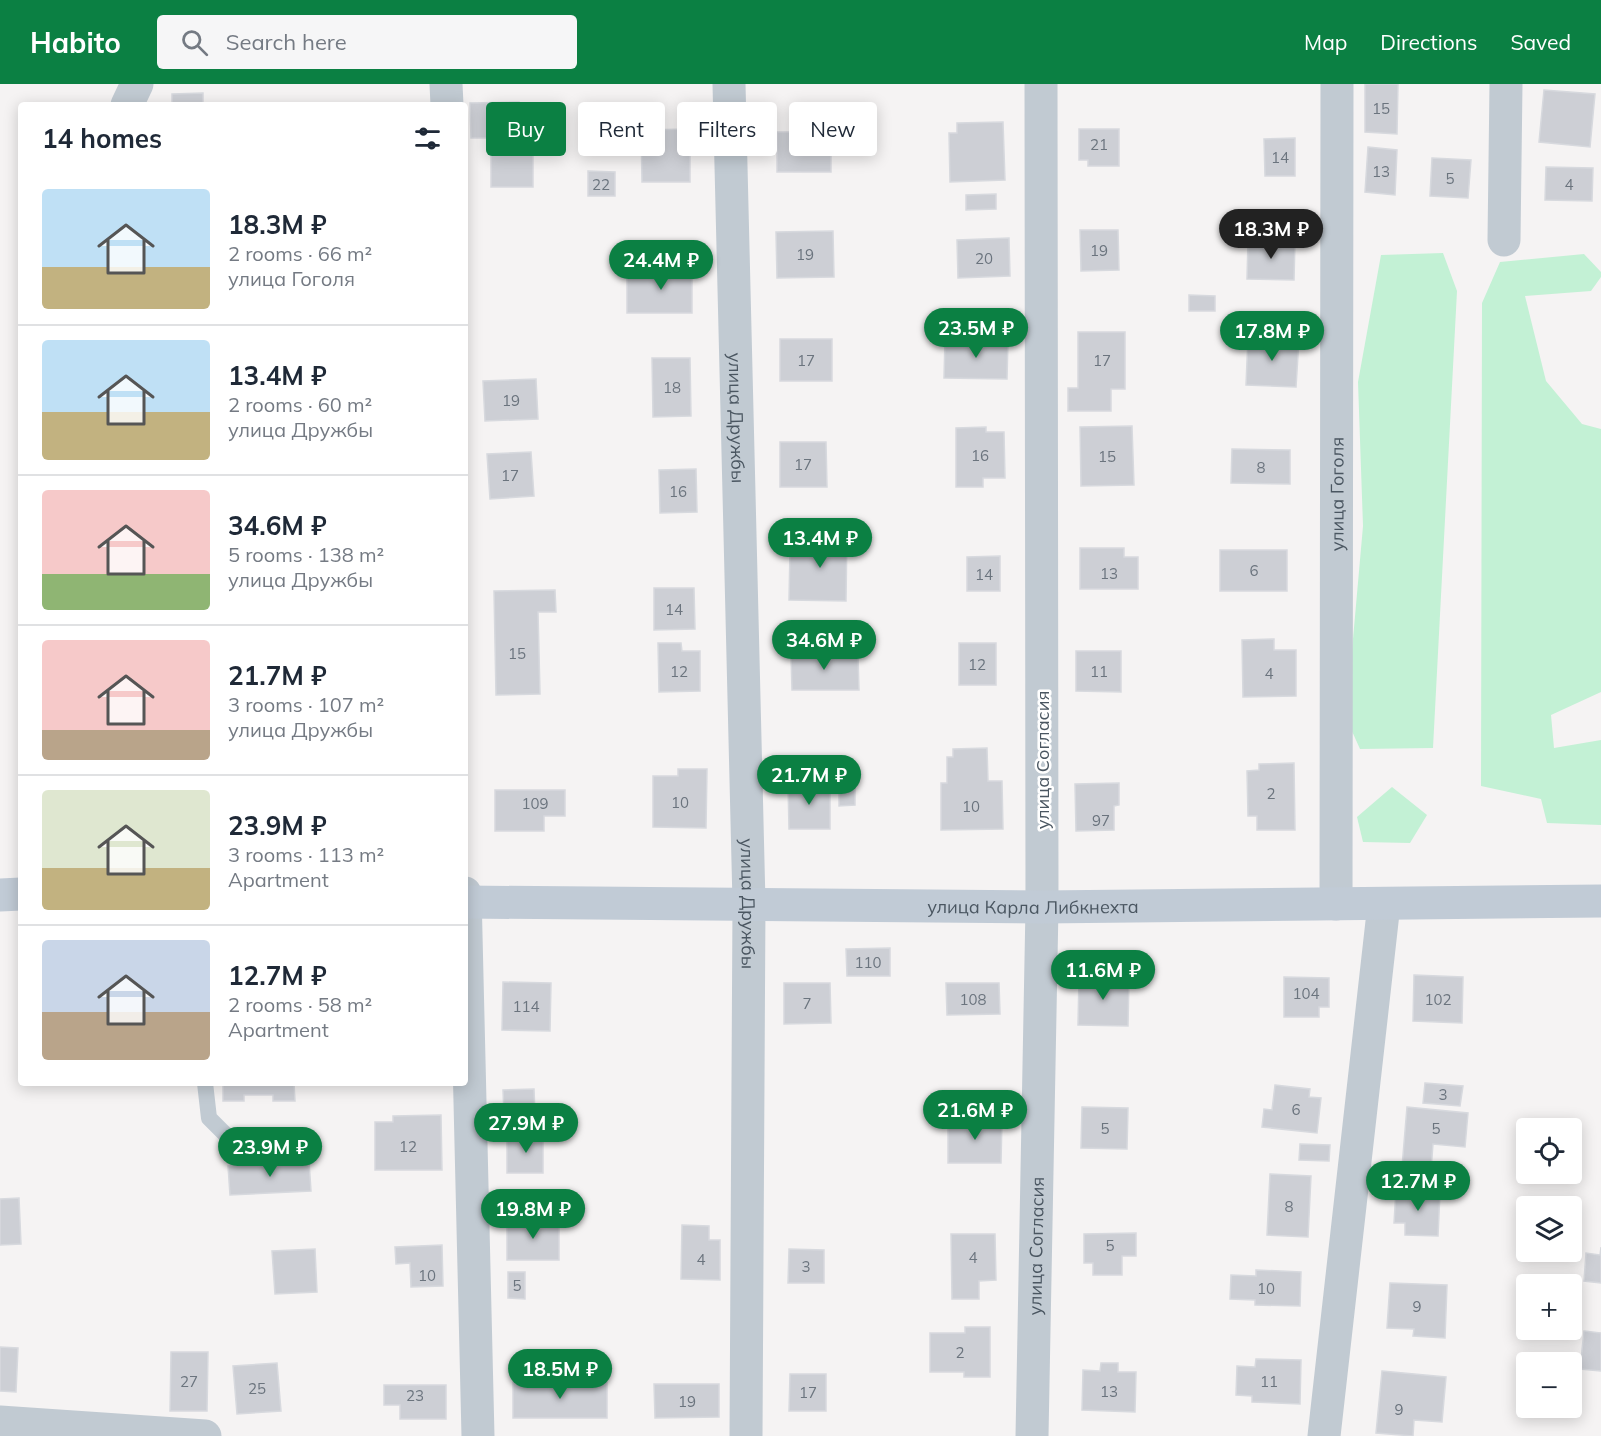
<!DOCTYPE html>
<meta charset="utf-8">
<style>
:root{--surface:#fff;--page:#f6f6f7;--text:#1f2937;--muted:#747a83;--line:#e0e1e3;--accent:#0b8043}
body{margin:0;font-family:Mulish,sans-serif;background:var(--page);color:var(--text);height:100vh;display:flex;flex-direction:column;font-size:22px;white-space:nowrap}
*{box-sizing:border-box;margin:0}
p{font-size:20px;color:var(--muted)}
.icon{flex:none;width:33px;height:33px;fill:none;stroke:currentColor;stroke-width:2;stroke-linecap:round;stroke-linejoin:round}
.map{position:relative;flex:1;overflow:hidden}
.side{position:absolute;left:18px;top:18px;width:450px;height:984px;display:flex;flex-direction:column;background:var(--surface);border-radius:6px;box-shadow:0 3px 15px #0003}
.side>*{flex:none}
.banner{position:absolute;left:486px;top:18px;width:570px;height:54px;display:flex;gap:12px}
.fabs{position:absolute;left:1516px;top:1034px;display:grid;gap:12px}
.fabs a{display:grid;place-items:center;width:66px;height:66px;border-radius:6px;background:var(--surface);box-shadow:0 3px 15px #0003;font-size:30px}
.price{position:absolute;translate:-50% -51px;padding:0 14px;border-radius:21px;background:var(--accent);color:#fff;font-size:20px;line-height:39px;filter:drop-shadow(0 2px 3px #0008)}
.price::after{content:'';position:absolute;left:50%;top:36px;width:18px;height:14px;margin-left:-9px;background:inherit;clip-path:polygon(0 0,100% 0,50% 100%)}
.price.current{background:#222;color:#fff}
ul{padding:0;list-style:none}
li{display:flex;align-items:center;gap:18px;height:150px;padding:0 24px}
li+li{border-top:2px solid var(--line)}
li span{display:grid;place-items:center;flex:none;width:168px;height:120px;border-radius:6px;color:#555}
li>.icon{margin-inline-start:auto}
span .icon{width:72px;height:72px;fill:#fffc;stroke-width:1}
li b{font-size:26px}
h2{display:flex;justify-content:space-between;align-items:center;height:72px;padding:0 24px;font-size:26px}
.chip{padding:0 21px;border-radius:6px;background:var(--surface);box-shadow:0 3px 15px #0003;font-size:21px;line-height:54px}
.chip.current{background:var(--accent);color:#fff}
header{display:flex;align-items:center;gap:36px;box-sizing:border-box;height:84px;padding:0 30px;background:var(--accent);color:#fff}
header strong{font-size:28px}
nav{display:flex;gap:33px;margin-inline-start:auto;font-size:21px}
.search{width:420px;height:54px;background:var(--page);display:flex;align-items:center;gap:15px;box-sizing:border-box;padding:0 21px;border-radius:6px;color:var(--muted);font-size:22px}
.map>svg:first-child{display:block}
</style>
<header>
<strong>Habito</strong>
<div class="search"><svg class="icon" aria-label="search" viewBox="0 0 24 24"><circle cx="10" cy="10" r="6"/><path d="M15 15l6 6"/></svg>Search here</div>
<nav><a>Map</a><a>Directions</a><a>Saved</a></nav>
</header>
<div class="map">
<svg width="1601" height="1352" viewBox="0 0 1601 1352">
<rect width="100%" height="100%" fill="#f5f3f3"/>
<!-- green -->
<g fill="#c3f1d5">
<path d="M1443 169 1457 207 1433 664 1360 665 1346 634 1363 442 1358 298 1381 171Z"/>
<path d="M1584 170 1601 188V193L1591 207 1525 212 1546 297 1582 340 1601 345V608L1551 631 1554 664 1601 656V741L1547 739 1541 715 1481 702 1482 219 1500 178Z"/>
<path d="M1392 703 1427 731 1410 759 1363 758 1357 733Z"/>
</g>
<!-- building -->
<g fill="#cdcfd5" stroke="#d7d9de" stroke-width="1.5">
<path d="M1365 0H1398L1397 50 1365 48Z"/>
<path d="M1544 6 1595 10 1590 63 1539 58Z"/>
<path d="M203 9V21H172V10Z"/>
<path d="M519 18V38H506V54H471L470 19Z"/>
<path d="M1003 38 1005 96 950 98 949 49H957V39Z"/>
<path d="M690 45V98H642L641 46Z"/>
<path d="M1079 45H1119V82H1088V76H1079Z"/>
<rect x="777" y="48" width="54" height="40"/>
<path d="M1295 54V92H1265L1264 55Z"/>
<rect x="491" y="58" width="42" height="45"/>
<path d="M1368 63 1397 66 1395 111 1365 108Z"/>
<path d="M1432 74 1471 76 1468 114 1430 112Z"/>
<path d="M1546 83 1593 84 1592 117 1545 116Z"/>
<path d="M588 87 615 88V112H588Z"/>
<path d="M996 110V125L966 126V111Z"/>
<path d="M1080 146H1118L1119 186 1081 187Z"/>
<path d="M833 147 834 193 777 194 776 148Z"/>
<path d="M1009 154 1010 192 958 194 957 156Z"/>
<path d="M1248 156 1295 157 1294 196 1247 195Z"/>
<path d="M644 184H692V229H627V192H644Z"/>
<path d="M1189 211 1215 212V227H1189Z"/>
<path d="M1078 248H1125V305H1111V327H1068V304H1078Z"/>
<path d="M1248 253 1299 255 1296 303 1246 301Z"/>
<rect x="780" y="255" width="52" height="42"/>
<path d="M945 255 1008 256 1007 295 944 294Z"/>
<path d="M652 274H690L691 332 653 333Z"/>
<path d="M536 295 538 335 485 337 483 297Z"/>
<path d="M1132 342 1134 401 1081 402 1080 343Z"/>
<path d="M986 343V348H1004L1005 394H983V403H956V344Z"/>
<path d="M780 358H826L827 403H780Z"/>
<path d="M1232 365 1290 366V400L1231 399Z"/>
<path d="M531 368 534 412 490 415 487 370Z"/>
<path d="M696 385 697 428 660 429 659 386Z"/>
<path d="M808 448H847L846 517 789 516 790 466H808Z"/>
<path d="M1080 464H1124V473H1138V505H1080Z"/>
<rect x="1220" y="466" width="67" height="41"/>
<path d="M1000 472V507H967V473Z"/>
<path d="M654 504H694L695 545 654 546Z"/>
<path d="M555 506 556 528H538L540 610 496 611 494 507Z"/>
<path d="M1274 555V566H1296V612L1243 613 1242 556Z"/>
<path d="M658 559H681L682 567H700V607L659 608Z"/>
<rect x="959" y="559" width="37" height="42"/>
<path d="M804 563H830V572H858L859 606H792L791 571H804Z"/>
<path d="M1076 567H1121V608L1076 607Z"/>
<path d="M987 664 988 697H1002L1003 745 941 746V699H947V673H953V665Z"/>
<path d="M1294 679 1295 746H1257V732H1248L1247 687 1259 686V680Z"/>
<path d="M678 685H707L706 744 653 743V692H678Z"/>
<path d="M839 692H855V721L839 722Z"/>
<path d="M830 699V745H789L788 700Z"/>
<path d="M1119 699V721L1114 722V746L1076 747 1075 700Z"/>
<path d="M495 706H565V732H544V747H495Z"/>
<path d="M890 864V892H847L846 865Z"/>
<path d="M1414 891 1463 893 1462 939 1413 937Z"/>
<path d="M1079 892 1129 894 1128 942 1078 941Z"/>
<path d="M1284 893 1329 894V923H1319V933H1284Z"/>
<path d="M503 898 551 899 550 947 502 946Z"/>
<path d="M784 899H830L831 939 784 940Z"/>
<path d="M946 899H999L1000 930 947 931Z"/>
<path d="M223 999H294L295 1017H273V1011H244V1017H223Z"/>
<path d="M1425 999 1463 1002 1460 1022 1423 1019Z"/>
<path d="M1275 1001 1310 1005 1309 1013 1321 1014 1317 1049 1262 1043 1264 1025 1272 1026Z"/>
<path d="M534 1005 535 1030 504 1031 503 1006Z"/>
<path d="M1082 1023 1128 1024 1127 1065 1081 1064Z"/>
<path d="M1407 1023 1468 1029 1465 1063 1433 1060 1431 1086 1402 1083Z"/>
<path d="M441 1031 442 1086H375V1038H393V1032Z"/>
<path d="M948 1035 1002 1036 1001 1079H948Z"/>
<path d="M524 1049H543V1089H507V1055L524 1054Z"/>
<path d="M1300 1060 1330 1061 1329 1077 1299 1076Z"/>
<path d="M309 1077 311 1107 230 1111 228 1082Z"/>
<path d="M1270 1090 1311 1092 1308 1153 1267 1151Z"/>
<path d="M1396 1106 1440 1108 1438 1152 1405 1151V1139H1394Z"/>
<path d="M19 1114 21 1160 0 1161V1115Z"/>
<rect x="507" y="1135" width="52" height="41"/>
<path d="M682 1141 709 1142V1156H720V1196L681 1195Z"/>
<path d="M1136 1149V1172H1122V1191H1093V1179H1084V1150Z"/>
<path d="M951 1150H995L996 1196 979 1197V1215H952Z"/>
<path d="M442 1161 443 1202 411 1203 410 1179 396 1180 395 1163Z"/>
<path d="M1601 1163V1199L1584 1197 1586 1169 1600 1171Z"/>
<path d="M315 1165 317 1208 275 1210 272 1167Z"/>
<path d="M789 1165 824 1166V1199H788Z"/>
<path d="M1256 1186 1301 1188 1300 1222 1255 1221V1216L1230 1215 1231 1191 1256 1192Z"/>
<path d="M508 1188H525V1215L508 1214Z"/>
<path d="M1390 1199 1447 1201 1445 1254 1413 1252 1414 1245 1387 1244Z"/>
<path d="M965 1243H990V1293H964V1288H930V1249H965Z"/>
<path d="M1584 1247 1601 1249V1287L1580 1285Z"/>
<path d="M0 1263 18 1264 16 1308 0 1307Z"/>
<path d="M171 1268H208L207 1327H170Z"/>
<path d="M1256 1275 1301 1276 1300 1320 1252 1318V1312L1236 1311 1237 1282 1255 1283Z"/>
<path d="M277 1279 281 1327 237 1330 233 1282Z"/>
<path d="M1101 1279H1118V1288H1136L1135 1328 1082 1326 1083 1286 1100 1287Z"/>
<path d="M1382 1287 1446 1293 1442 1338 1414 1336 1413 1352 1376 1349Z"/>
<path d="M790 1290H826V1327H789Z"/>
<rect x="513" y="1298" width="94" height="36"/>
<path d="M654 1300H719V1333L655 1334Z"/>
<path d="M384 1301H446V1335H400V1321H384Z"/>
</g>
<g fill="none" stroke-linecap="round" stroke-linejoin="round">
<!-- lane -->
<path stroke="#c1cad2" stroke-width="16" d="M205 999 209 1034 230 1055 307 1053"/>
<!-- street -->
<g stroke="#c1cad2" stroke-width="33">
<path d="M446 0 447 21"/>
<path id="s1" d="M729 0 749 819 746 1352"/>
<path d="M127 21 137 0"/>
<path d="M1504 156 1506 0"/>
<path d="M465 809 478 1352"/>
<path id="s2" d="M1336 820 1337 0"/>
<path d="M0 1338 205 1352"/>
<path id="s3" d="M1032 1352 1042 823 1041 0"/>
<path d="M1324 1352 1384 820"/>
</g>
<!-- secondary -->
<g stroke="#c1cbd6" stroke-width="33">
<path d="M0 811 21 810"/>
<path id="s4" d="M465 818 1042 823 1601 817"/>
</g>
</g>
<g text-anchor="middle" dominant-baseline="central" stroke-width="5" stroke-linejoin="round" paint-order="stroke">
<!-- number labels -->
<g font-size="15" fill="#6b747e">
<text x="1381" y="24">15</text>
<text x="1099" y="60">21</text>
<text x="1280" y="73">14</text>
<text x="1381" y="87">13</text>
<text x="1450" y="94">5</text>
<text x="601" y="100">22</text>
<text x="1569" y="100">4</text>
<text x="1099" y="166">19</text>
<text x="805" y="170">19</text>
<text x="984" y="174">20</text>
<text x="806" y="276">17</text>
<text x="1102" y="276">17</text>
<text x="672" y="303">18</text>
<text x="511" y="316">19</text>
<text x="980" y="371">16</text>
<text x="1107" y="372">15</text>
<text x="803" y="380">17</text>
<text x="1261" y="383">8</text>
<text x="510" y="391">17</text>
<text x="678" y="407">16</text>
<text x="1254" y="486">6</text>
<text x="1109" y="489">13</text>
<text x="984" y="490">14</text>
<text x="674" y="525">14</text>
<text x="517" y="569">15</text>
<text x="977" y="580">12</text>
<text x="679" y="587">12</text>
<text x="1099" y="587">11</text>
<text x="1269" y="589">4</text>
<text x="1271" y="709">2</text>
<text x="680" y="718">10</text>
<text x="535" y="719">109</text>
<text x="971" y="722">10</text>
<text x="1101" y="736">97</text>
<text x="868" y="878">110</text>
<text x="1306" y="909">104</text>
<text x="973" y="915">108</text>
<text x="1438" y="915">102</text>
<text x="807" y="919">7</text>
<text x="526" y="922">114</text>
<text x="1443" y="1010">3</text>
<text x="1296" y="1025">6</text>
<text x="1105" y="1044">5</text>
<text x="1436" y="1044">5</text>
<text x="408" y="1062">12</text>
<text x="1289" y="1122">8</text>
<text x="1110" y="1161">5</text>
<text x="973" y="1173">4</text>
<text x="701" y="1175">4</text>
<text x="806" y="1182">3</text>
<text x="427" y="1191">10</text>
<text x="517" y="1201">5</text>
<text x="1266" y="1204">10</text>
<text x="1417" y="1222">9</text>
<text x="960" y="1268">2</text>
<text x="189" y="1297">27</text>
<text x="1269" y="1297">11</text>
<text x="257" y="1304">25</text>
<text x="1109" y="1307">13</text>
<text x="808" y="1308">17</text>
<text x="415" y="1311">23</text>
<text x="687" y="1317">19</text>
<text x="1399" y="1325">9</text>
</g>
<!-- street labels -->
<g font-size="18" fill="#4a5661" stroke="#fff">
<text stroke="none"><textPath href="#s1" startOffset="334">улица Дружбы</textPath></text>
<text stroke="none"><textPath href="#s2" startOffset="410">улица Гоголя</textPath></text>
<text transform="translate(1042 676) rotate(-90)">улица Согласия</text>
<text stroke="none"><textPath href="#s1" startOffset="820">улица Дружбы</textPath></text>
<text stroke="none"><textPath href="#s4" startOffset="568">улица Карла Либкнехта</textPath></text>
<text stroke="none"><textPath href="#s3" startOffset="190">улица Согласия</textPath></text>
</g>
</g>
</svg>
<div class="fabs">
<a><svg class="icon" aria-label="locate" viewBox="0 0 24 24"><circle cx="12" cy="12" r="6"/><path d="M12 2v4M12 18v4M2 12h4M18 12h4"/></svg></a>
<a><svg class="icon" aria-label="layers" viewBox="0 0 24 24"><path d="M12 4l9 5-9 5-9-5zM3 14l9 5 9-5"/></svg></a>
<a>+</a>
<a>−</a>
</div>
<b class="price current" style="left:1271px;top:176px">18.3M ₽</b>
<b class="price" style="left:661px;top:207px">24.4M ₽</b>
<b class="price" style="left:976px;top:275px">23.5M ₽</b>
<b class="price" style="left:1272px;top:278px">17.8M ₽</b>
<b class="price" style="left:820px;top:485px">13.4M ₽</b>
<b class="price" style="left:824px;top:587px">34.6M ₽</b>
<b class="price" style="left:809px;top:722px">21.7M ₽</b>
<b class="price" style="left:1103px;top:917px">11.6M ₽</b>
<b class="price" style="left:975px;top:1057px">21.6M ₽</b>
<b class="price" style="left:526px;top:1070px">27.9M ₽</b>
<b class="price" style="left:270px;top:1094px">23.9M ₽</b>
<b class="price" style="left:1418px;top:1128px">12.7M ₽</b>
<b class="price" style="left:533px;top:1156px">19.8M ₽</b>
<b class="price" style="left:560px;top:1316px">18.5M ₽</b>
<div class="banner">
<a class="chip current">Buy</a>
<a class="chip">Rent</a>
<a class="chip">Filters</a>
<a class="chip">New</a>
</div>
<section class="side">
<h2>14 homes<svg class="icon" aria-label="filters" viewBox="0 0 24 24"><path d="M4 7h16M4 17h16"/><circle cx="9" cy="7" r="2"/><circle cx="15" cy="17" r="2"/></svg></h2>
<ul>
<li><span style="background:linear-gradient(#bfe0f5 65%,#c2b280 0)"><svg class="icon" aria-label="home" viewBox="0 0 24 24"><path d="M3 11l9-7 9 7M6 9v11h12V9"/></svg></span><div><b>18.3M ₽</b><p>2 rooms · 66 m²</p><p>улица Гоголя</p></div></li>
<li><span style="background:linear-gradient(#bfe0f5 60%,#c2b280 0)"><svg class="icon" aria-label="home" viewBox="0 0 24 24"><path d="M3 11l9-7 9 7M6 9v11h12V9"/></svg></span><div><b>13.4M ₽</b><p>2 rooms · 60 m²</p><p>улица Дружбы</p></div></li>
<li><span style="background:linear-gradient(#f6c9c9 70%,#8fb573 0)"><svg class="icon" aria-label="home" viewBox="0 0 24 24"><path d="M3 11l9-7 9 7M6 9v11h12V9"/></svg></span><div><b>34.6M ₽</b><p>5 rooms · 138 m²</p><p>улица Дружбы</p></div></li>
<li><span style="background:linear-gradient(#f6c9c9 75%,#b9a48a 0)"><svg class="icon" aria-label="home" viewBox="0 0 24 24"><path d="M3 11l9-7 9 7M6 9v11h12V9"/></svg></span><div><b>21.7M ₽</b><p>3 rooms · 107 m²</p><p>улица Дружбы</p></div></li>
<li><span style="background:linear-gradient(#dfe7d0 65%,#c2b280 0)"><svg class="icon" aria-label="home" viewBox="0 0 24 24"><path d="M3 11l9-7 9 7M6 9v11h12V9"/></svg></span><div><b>23.9M ₽</b><p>3 rooms · 113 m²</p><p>Apartment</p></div></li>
<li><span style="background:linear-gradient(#c9d6e8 60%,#b9a48a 0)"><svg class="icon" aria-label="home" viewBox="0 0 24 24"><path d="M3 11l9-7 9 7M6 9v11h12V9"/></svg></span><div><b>12.7M ₽</b><p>2 rooms · 58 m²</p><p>Apartment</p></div></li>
</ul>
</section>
</div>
